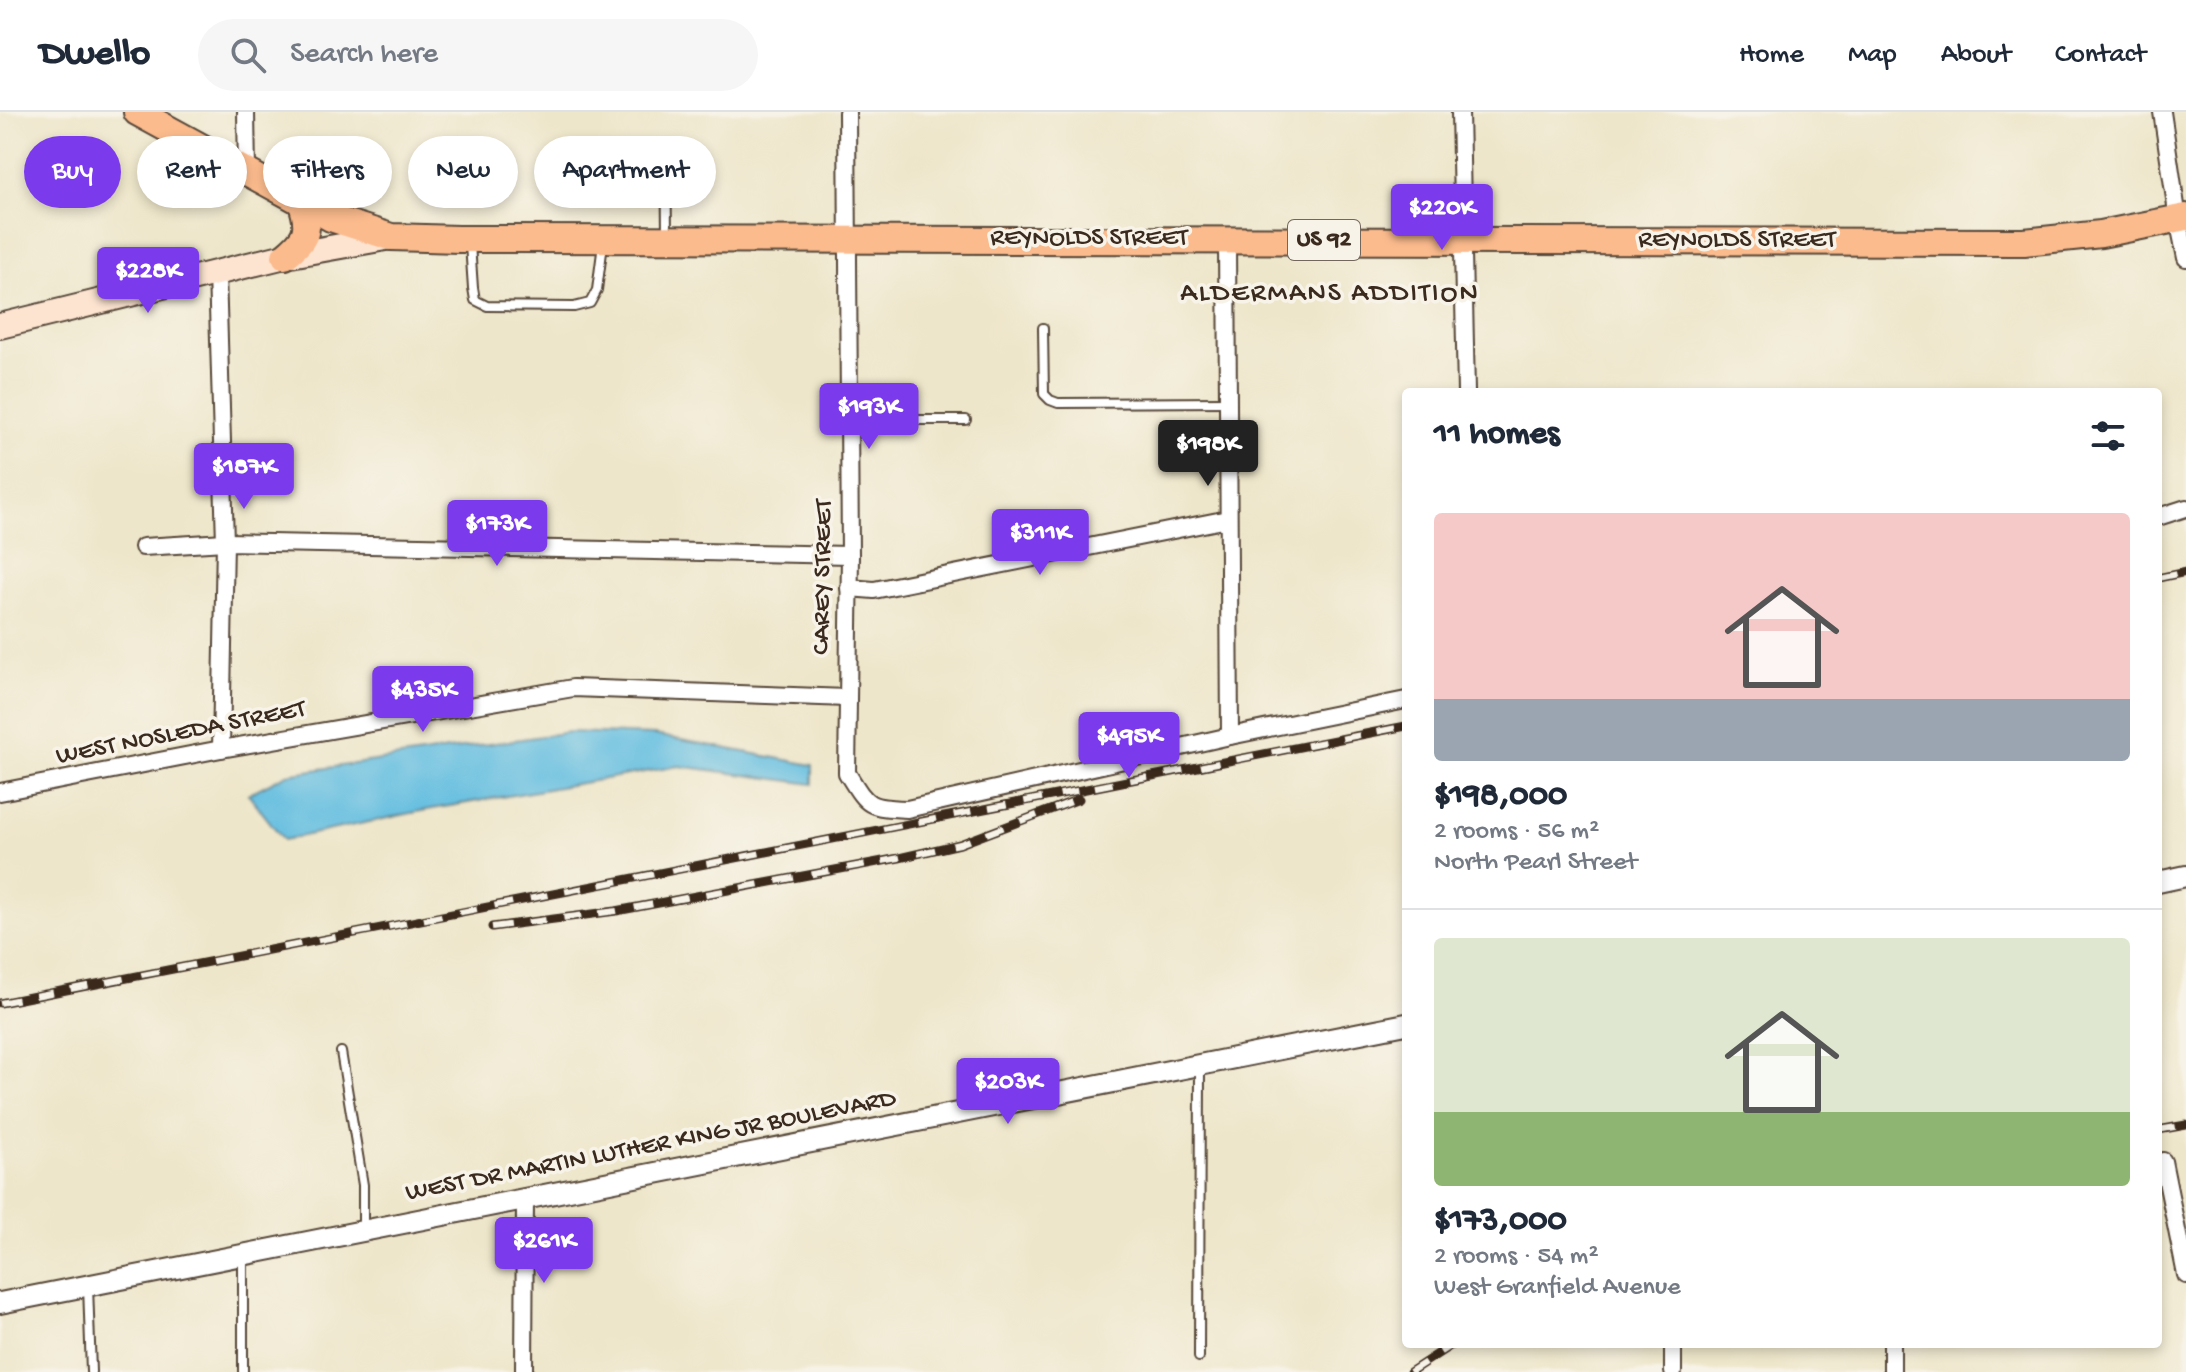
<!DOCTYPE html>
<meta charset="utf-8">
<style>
:root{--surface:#fff;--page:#f6f6f7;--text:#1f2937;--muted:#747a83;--line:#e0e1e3;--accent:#7c3aed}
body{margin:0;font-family:"Gochi Hand",sans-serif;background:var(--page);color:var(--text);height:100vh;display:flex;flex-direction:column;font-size:30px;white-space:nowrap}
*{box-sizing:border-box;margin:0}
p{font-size:26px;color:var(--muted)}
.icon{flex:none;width:44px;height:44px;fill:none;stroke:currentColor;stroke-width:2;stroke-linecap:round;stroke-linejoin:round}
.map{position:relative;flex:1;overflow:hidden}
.side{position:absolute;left:1402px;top:276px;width:760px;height:960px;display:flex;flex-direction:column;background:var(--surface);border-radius:8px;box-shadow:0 4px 12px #0003}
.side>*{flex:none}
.top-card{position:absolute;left:24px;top:24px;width:760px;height:72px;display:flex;gap:16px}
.price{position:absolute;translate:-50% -68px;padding:0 18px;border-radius:8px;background:var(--accent);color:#fff;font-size:26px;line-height:52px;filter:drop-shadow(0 2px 4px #0008)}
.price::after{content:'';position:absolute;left:50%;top:48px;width:24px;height:18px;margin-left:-12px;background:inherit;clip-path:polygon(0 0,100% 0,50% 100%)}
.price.selected{background:#222;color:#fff}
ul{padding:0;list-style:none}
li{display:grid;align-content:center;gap:16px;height:424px;padding:0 32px}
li+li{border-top:2px solid var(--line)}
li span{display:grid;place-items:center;height:248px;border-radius:8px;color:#555}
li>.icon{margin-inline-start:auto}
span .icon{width:144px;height:144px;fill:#fffc;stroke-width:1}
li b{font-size:34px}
h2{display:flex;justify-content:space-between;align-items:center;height:96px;padding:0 32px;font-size:34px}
.pill{padding:0 28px;border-radius:36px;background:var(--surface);box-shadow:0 4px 12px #0003;font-size:28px;line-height:72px}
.pill.selected{background:var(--accent);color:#fff}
header{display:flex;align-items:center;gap:48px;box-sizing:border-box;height:112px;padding:0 40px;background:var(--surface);border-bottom:2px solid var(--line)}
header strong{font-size:38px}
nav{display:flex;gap:44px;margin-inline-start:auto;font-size:28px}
.search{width:560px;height:72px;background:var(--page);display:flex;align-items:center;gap:20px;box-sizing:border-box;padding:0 28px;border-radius:44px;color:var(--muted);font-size:30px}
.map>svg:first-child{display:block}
</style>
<header>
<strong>Dwello</strong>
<div class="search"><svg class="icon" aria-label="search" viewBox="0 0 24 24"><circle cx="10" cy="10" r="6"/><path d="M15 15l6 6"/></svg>Search here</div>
<nav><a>Home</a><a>Map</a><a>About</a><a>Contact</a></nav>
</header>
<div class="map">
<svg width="2186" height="1260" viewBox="0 0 2186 1260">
<rect width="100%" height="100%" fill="#f7f3e8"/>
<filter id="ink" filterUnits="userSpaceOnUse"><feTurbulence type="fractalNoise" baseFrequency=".0125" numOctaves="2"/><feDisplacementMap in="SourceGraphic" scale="16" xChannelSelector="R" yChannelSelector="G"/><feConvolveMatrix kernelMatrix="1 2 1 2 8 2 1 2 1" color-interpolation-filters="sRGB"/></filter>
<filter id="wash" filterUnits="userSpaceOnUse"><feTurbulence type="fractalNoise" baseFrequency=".006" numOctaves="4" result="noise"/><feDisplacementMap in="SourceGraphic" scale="32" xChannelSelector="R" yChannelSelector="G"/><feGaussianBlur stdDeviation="1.8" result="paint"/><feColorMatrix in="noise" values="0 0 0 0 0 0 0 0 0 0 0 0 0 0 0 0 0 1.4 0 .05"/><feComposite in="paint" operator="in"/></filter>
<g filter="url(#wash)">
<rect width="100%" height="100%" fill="#eee6ca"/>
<!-- water -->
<path fill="#62bde0" stroke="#4e747f" stroke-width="2" d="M569 620 655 623 813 653V672L679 654 421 699 284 728 248 682 287 662Z"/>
</g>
<g filter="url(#ink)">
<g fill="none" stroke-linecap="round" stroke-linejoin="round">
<defs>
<g id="service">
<path d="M666 32 667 122"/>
<path d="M470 132 473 176 475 188 487 194 574 195 590 191 597 178 603 132"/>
<path d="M1043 216 1044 282 1050 288 1058 291 1228 290"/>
<path d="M850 308H966"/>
<path d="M341 940 363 1073V1118"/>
<path d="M243 1143V1260"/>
<path d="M88 1174 91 1260"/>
<path d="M1199 1245 1200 954"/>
</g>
<g id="minor">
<path d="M246 0 247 61"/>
<path d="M847 0 850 443 847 661C868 695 867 695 907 697L1230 624 1406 588"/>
<path d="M1460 0 1466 280"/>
<path d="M2162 0 2178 107 2186 146"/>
<path d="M1227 128 1230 624"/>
<path d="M217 161 225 430 221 637"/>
<path d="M2158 405 2186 396"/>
<path d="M143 435 225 430 850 443"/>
<path d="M849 476 874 478 1228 407"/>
<path d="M0 680 221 637 573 576 847 586"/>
<path d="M2163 1049 2186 1163"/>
<path d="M1673 1232V1260"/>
<path d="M524 1260 525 1086"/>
<path d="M1892 1260V1232"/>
</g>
<g id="tertiary">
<path d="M2158 770 2186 764"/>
<path d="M0 1191 1406 912"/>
</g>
<path id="secondary" d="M0 214 285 144 391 125"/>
<g id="primary">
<path d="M137 0 331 106 391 125 459 127 2024 130 2101 122 2186 105"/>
<path d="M285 144C306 127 311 119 302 92"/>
</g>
</defs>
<!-- service casing -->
<use href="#service" stroke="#564638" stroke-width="12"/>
<!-- minor casing -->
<use href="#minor" stroke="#564638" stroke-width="20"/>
<!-- tertiary casing -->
<use href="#tertiary" stroke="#564638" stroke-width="24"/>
<!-- secondary casing -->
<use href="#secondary" stroke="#564638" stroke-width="28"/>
<!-- primary casing -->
<use href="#primary" stroke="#564638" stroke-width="30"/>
<!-- service -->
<use href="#service" stroke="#fff" stroke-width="8"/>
<!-- minor -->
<use href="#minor" stroke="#fff" stroke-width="16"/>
<!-- tertiary -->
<use href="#tertiary" stroke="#fff" stroke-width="20"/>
<!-- secondary -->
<use href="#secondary" stroke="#fde4d1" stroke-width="24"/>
<!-- primary -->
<use href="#primary" stroke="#fbbb8d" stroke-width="26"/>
<defs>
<g id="rail">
<path d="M2158 466 2186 460"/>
<path d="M492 815 616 799 899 746 960 732 1079 687"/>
<path d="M0 891 1406 614"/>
<path d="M2158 1018 2186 1013"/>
<path d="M1410 1260 1453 1232"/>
</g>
</defs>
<!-- rail casing -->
<use href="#rail" stroke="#3b2a1e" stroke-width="9"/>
<!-- rail -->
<use href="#rail" stroke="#f7f3e8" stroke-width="6" stroke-dasharray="18" stroke-linecap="butt"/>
</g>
</g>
<g text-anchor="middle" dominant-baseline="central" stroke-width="7" stroke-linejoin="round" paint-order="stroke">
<!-- shield labels -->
<rect fill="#f7f3e8" stroke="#73665b" stroke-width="2" x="1288" y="108" width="72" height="40" rx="6"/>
<g font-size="24" font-weight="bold" fill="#3b2a1e">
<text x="1324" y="128">US 92</text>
</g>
<!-- street labels -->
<g font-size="26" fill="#3b2a1e" stroke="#f7f3e8">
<text x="1089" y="127">REYNOLDS STREET</text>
<text x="1737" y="129">REYNOLDS STREET</text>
<text transform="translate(824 465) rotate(-89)">CAREY STREET</text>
<text transform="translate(181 622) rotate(-11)">WEST NOSLEDA STREET</text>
<text transform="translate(651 1035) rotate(-11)">WEST DR MARTIN LUTHER KING JR BOULEVARD</text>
</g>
<!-- neighbourhood labels -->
<g font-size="28" letter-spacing="2" fill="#3b2a1e" stroke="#f7f3e8">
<text x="1330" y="182">ALDERMANS ADDITION</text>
</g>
</g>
</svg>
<b class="price" style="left:1442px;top:140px">$220K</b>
<b class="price" style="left:148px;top:203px">$228K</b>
<b class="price" style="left:869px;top:339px">$193K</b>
<b class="price selected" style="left:1208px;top:376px">$198K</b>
<b class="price" style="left:244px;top:399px">$187K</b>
<b class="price" style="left:497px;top:456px">$173K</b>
<b class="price" style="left:1040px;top:465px">$311K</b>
<b class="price" style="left:423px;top:622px">$435K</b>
<b class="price" style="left:1129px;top:668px">$495K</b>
<b class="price" style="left:1008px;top:1014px">$203K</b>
<b class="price" style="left:544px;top:1173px">$261K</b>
<div class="top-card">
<a class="pill selected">Buy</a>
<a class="pill">Rent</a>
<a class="pill">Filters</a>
<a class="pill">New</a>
<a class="pill">Apartment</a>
</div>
<section class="side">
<h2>11 homes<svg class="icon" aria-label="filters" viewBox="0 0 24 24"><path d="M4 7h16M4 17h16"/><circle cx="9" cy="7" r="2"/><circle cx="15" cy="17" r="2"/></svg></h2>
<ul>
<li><span style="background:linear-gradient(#f6c9c9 75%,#9aa5b1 0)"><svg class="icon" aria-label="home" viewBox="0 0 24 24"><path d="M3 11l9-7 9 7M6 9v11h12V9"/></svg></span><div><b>$198,000</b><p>2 rooms · 56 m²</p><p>North Pearl Street</p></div></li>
<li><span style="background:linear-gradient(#dfe7d0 70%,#8fb573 0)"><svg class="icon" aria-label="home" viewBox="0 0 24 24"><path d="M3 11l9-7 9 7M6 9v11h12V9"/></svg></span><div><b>$173,000</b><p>2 rooms · 54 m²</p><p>West Granfield Avenue</p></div></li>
</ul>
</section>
</div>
